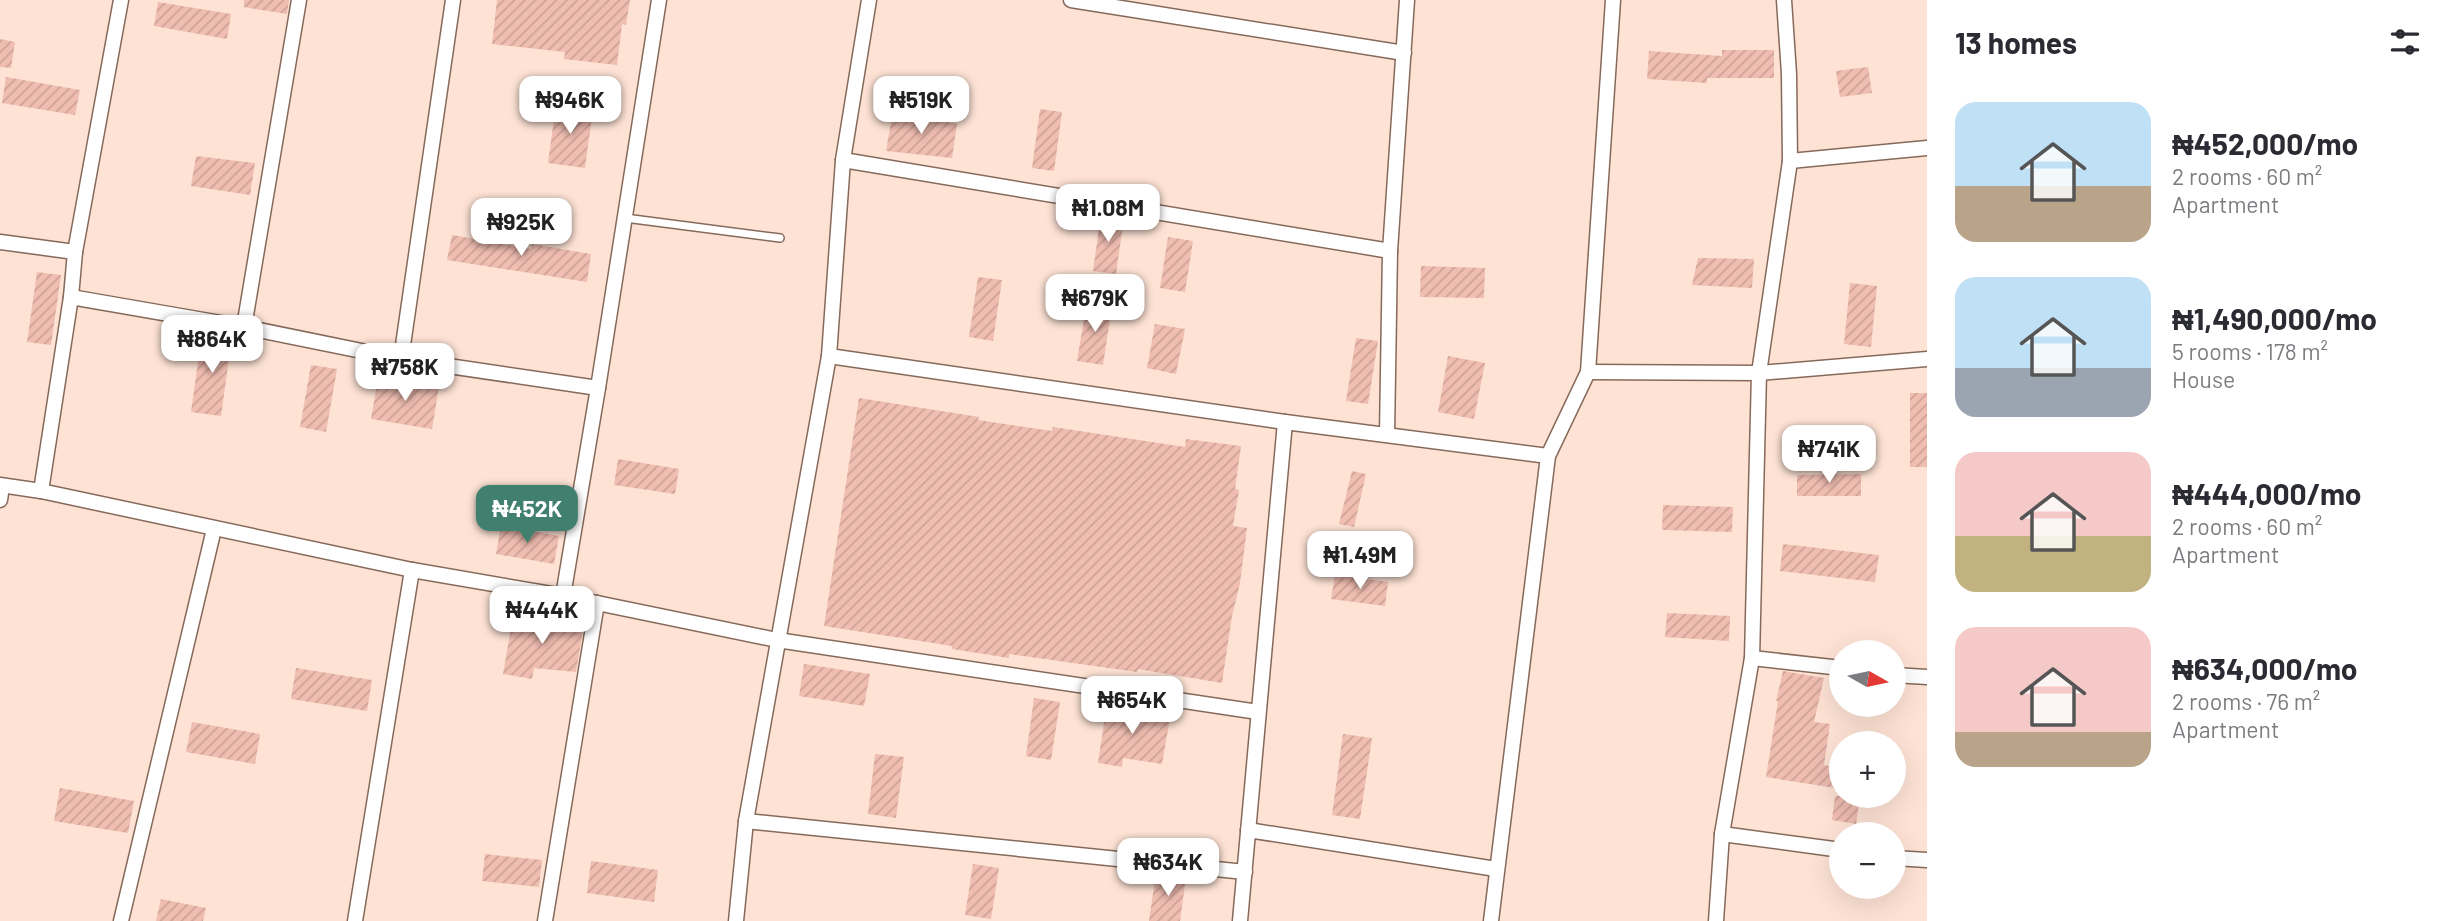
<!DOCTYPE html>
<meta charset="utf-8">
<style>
:root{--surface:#fff;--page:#f2f2f3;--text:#2b2b33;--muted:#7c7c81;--accent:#41806f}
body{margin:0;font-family:Barlow,sans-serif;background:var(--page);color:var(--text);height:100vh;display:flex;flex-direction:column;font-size:26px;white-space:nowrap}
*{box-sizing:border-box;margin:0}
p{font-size:23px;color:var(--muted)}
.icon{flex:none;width:38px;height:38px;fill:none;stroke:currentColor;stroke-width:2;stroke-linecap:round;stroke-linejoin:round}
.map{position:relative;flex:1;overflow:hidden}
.panel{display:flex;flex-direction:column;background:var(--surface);width:525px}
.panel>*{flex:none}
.needle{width:46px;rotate:99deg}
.fabs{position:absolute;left:1829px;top:640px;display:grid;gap:14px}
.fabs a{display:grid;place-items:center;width:77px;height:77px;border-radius:50%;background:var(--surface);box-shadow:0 7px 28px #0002;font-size:35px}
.price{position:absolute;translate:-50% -60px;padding:0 16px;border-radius:14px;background:#fff;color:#222;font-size:23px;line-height:46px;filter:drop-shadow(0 2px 4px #0008)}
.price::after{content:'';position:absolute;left:50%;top:42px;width:21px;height:16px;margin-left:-10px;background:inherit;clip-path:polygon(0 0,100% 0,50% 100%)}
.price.on{background:var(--accent);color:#fff}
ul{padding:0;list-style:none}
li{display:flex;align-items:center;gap:21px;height:175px;padding:0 28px}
li span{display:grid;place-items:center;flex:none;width:196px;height:140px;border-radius:21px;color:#555}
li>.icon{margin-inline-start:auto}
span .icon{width:84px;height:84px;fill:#fffc;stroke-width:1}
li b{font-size:30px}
h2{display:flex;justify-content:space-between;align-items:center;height:84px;padding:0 28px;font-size:30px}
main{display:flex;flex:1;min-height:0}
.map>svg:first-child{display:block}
</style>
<main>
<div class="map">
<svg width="1927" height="921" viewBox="0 0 1927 921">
<defs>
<pattern id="building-hatch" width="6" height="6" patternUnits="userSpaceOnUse" patternTransform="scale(1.75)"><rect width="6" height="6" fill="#f0bdb1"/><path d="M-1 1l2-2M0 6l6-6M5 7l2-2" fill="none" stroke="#cea298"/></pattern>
</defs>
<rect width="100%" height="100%" fill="#fee3d5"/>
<!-- building -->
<g fill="url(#building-hatch)">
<path d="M244 0H289L287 14 244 7Z"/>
<path d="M497 0H630L626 25 622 24 617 65 564 59 565 52 492 44Z"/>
<path d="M158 2 231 14 227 39 154 26Z"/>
<path d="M0 39 15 42 11 68 0 67Z"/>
<path d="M1722 50H1774V78H1707V83L1647 79 1649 51 1722 56Z"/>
<path d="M1868 67 1872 93 1840 97 1836 71Z"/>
<path d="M6 77 80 90 75 115 2 103Z"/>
<path d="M556 104 593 109 585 168 548 163Z"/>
<path d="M1040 109 1062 112 1054 171 1032 168Z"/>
<path d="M893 111 957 124 952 158 886 151Z"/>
<path d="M196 156 255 163 250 195 191 186Z"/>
<path d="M1101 214 1124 217 1116 274 1093 271Z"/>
<path d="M452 235 531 249 532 244 591 254 587 282 447 260Z"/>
<path d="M1168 237 1193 241 1185 292 1160 288Z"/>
<path d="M1698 258 1754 259 1752 288 1692 285Z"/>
<path d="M1421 266 1485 268 1484 298 1420 297Z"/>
<path d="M37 272 61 275 51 345 27 342Z"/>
<path d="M978 277 1002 280 993 341 969 337Z"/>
<path d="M1850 283 1877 286 1871 347 1844 344Z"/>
<path d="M1087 302 1112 306 1103 365 1077 361Z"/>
<path d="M1155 324 1185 329 1176 374 1147 368Z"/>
<path d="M202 333 232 337 221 416 191 412Z"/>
<path d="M1356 338 1378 341 1368 404 1346 401Z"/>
<path d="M1448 356 1485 363 1474 419 1438 412Z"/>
<path d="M311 365 337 369 326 432 300 427Z"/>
<path d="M378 378 439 387 432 429 371 419Z"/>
<rect x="1910" y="393" width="17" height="74"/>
<path d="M859 398 979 417 978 420 1052 431 1053 427 1185 447 1186 439 1241 446 1235 489 1239 490 1233 526 1247 528 1240 583 1232 616 1222 683 1138 669 1137 672 1009 654V658L952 649V646L824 626Z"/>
<path d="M618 459 679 469 675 494 614 485Z"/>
<path d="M1352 471 1366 474 1354 527 1339 524Z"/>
<path d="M1861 474V496H1797V475Z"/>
<path d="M1663 505 1733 507 1732 532 1662 530Z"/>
<path d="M501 525 559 536 554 564 496 554Z"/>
<path d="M1783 544 1879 555 1875 582 1780 571Z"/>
<path d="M1335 575 1388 582 1385 606 1331 599Z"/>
<path d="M514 611 543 616 542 621 584 624 576 672 534 668 532 679 503 674Z"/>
<path d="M1667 613 1730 616 1729 641 1665 637Z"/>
<path d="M804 664 870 674 864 706 799 696Z"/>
<path d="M296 668 372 680 367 711 291 699Z"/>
<path d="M1783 671 1824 678 1814 722 1830 724 1824 765 1841 768V789L1766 777 1778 701H1776Z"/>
<path d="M1034 698 1060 702 1051 760 1026 756Z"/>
<path d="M1107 703 1131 707 1130 711 1170 718 1162 764 1123 758 1122 767 1098 763Z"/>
<path d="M192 722 260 734 255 764 186 752Z"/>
<path d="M1343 734 1372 738 1360 819 1332 815Z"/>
<path d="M875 754 904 757 896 818 868 814Z"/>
<path d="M60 788 134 801 128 833 54 821Z"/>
<path d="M1835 796H1860L1856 824 1832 820Z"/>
<path d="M485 854 542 860 539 887 482 881Z"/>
<path d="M591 861 658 870 654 902 587 893Z"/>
<path d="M973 864 999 868 991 919 965 915Z"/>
<path d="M1156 873 1186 877 1180 921H1149Z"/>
<path d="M161 899 206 908 203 921H156Z"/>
</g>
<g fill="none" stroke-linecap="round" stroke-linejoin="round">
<defs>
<path id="service" d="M625 218 780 238"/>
<g id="minor">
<path d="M1071 0 1404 53"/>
<path d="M843 160 1390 251"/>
<path d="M1790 161 1927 148"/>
<path d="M0 242 75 252"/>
<path d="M71 297 244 327 401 359 598 388"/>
<path d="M244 327 299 0"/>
<path d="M829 356 1285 422 1548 456"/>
<path d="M401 359 453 0"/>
<path d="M1588 372 1759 373 1927 359"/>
<path d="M1387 434 1390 251 1407 0"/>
<path d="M0 485 41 491 412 570 563 596 777 640 1258 712"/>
<path d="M41 491 71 297 75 252 121 0"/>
<path d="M0 500 2 486"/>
<path d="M563 596 598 388 659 0"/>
<path d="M1752 658 1841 668"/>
<path d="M1894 675 1927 677"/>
<path d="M746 821 1245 872"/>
<path d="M1248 830 1496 869"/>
<path d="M1722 834 1841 850"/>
<path d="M1894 858 1927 860"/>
<path d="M121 921 214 529"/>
<path d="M355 921 412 570"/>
<path d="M545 921 597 603"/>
<path d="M736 921 746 821 829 356 843 160 869 0"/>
<path d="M1240 921 1285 422"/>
<path d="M1491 921 1548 456 1588 372 1613 0"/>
<path d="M1716 921 1722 834 1752 658 1759 373 1790 161 1789 74 1784 0"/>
</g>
</defs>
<!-- service casing -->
<use href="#service" stroke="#866959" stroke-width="10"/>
<!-- minor casing -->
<use href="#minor" stroke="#866959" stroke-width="17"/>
<!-- service -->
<use href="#service" stroke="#fff" stroke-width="7"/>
<!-- minor -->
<use href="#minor" stroke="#fff" stroke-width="14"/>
</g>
</svg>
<div class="fabs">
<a><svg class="needle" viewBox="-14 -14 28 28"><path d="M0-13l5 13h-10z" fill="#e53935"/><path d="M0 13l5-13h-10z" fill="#7c7c81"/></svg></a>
<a>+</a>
<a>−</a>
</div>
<b class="price" style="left:570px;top:136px">₦946K</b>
<b class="price" style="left:921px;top:136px">₦519K</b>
<b class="price" style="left:1108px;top:244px">₦1.08M</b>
<b class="price" style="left:521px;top:258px">₦925K</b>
<b class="price" style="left:1095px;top:334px">₦679K</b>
<b class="price" style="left:212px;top:375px">₦864K</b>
<b class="price" style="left:405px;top:403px">₦758K</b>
<b class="price" style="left:1829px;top:485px">₦741K</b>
<b class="price on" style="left:527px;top:545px">₦452K</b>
<b class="price" style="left:1360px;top:591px">₦1.49M</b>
<b class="price" style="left:542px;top:646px">₦444K</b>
<b class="price" style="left:1132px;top:736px">₦654K</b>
<b class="price" style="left:1168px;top:898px">₦634K</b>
</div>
<section class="panel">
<h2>13 homes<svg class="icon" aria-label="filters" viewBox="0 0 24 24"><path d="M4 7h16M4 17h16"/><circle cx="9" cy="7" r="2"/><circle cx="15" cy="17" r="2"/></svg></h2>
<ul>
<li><span style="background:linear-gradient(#bfe0f5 60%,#b9a48a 0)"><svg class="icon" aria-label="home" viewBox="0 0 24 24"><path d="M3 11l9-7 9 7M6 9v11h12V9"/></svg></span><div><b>₦452,000/mo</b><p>2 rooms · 60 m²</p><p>Apartment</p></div></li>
<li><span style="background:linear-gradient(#bfe0f5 65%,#9aa5b1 0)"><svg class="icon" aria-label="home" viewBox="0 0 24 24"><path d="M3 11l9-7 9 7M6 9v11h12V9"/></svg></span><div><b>₦1,490,000/mo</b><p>5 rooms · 178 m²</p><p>House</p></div></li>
<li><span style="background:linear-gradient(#f6c9c9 60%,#c2b280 0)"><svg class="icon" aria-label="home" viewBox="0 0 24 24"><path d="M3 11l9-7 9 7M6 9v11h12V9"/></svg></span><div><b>₦444,000/mo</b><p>2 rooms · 60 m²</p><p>Apartment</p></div></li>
<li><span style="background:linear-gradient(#f6c9c9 75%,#b9a48a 0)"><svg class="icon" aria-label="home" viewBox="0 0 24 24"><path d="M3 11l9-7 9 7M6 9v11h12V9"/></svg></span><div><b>₦634,000/mo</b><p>2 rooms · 76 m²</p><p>Apartment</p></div></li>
</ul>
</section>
</main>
